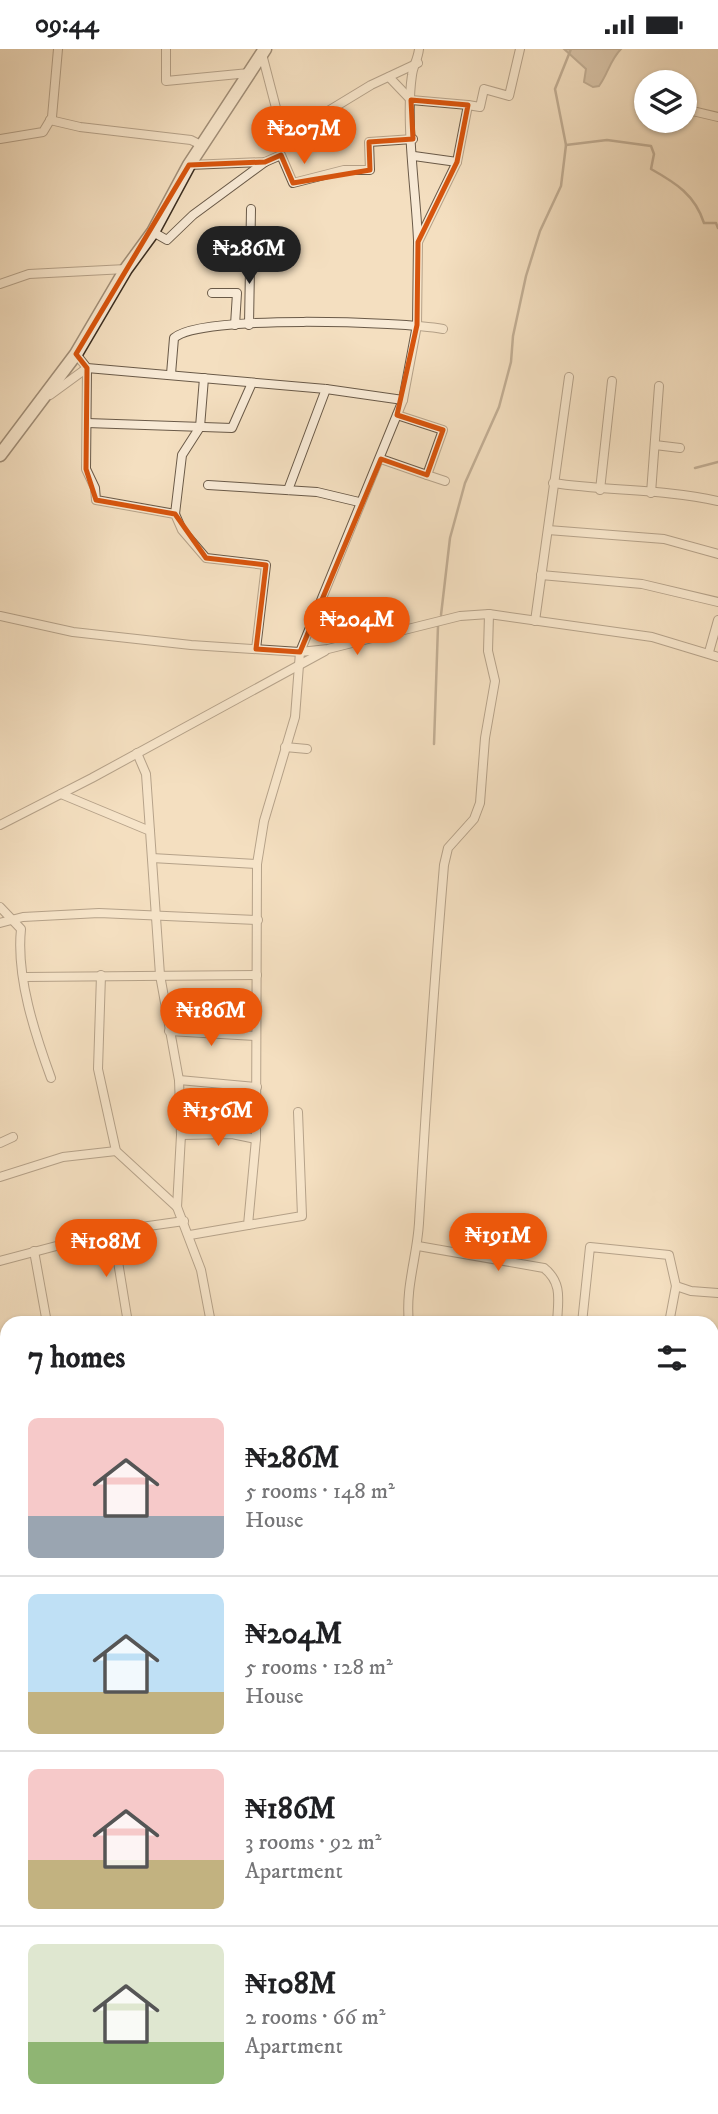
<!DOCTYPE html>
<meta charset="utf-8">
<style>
:root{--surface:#fff;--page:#f6f6f6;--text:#202124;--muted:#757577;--line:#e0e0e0;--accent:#ea580c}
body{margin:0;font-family:"IM FELL DW Pica",serif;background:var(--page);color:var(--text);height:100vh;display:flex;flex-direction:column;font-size:26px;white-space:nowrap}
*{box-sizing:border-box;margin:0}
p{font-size:23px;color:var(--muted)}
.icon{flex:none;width:38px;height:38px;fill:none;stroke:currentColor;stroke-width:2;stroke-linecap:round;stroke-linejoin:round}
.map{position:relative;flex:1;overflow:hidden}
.drawer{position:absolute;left:0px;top:1267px;width:719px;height:798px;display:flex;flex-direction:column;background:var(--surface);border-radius:21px 21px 0 0;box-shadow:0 2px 5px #0004}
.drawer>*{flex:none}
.controls{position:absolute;left:634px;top:21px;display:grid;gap:14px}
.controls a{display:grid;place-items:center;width:63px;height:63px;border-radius:50%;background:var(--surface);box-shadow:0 2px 5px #0004;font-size:35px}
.price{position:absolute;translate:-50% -60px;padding:0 16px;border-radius:24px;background:var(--accent);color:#fff;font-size:23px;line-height:46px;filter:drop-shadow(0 2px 4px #0008)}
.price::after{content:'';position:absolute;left:50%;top:42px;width:21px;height:16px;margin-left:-10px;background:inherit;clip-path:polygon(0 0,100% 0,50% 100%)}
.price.active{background:#222;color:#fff}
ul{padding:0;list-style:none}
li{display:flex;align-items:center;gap:21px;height:175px;padding:0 28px}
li+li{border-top:2px solid var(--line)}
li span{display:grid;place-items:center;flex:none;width:196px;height:140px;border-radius:10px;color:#555}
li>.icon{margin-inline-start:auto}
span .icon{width:84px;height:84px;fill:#fffc;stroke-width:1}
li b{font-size:30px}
h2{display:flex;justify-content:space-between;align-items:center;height:84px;padding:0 28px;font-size:30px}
.status{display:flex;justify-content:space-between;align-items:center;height:49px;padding:0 35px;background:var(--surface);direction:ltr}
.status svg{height:19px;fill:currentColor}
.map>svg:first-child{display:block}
</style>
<div class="status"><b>09:44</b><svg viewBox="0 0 49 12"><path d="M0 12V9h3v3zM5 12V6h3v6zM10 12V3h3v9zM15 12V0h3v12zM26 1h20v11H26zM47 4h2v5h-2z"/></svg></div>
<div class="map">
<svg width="718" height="2065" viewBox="0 0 718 2065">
<rect width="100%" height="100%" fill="#f4dfc0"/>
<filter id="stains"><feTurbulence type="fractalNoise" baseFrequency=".00286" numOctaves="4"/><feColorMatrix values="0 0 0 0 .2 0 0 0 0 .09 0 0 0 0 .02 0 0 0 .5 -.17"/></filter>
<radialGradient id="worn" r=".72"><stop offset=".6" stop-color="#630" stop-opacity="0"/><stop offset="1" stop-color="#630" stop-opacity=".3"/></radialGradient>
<!-- water -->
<path fill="#b5a38a" stroke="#857460" stroke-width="2" d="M564 0H621C610 11 608 25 599 37L593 38 584 33 586 20Z"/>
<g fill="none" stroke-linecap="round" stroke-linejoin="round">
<!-- stream -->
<g stroke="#857460" stroke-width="2.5">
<path d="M566 96 607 91 651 97 654 105 651 120C676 134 695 146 704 174H716L718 179"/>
<path d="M695 419 718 413"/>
<path d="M441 566 450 489 465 434 499 358 511 313 513 287 526 227 540 182 561 137 566 96 555 40 571 0"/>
<path d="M434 695 438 577"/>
</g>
<defs>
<g id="street">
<path d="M166 0V32L249 24"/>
<path d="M262 5 282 82 287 87 371 36 418 14"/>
<path d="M389 28 411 51 468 56"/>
<path d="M684 60 718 68"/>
<path d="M50 71 80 78 191 91 203 97"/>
<path d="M0 90 43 83 52 68 58 0"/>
<path d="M414 107 457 113"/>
<path d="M189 116 265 113 281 106 293 134 344 121H370L369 93 413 90"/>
<path d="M153 183 167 191 193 166 265 113"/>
<path d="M418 191C416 143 405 72 412 26 413 17 418 10 419 0"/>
<path d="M213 202H250"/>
<path d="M0 235 29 225 126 220"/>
<path d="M212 244H237L235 276"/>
<path d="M249 276 251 160"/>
<path d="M76 305 87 319 326 340 403 351"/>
<path d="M87 319 86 420 95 439 96 451 175 465 182 481 206 509 266 516 256 600"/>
<path d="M171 325 174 289C200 265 403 273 443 280"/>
<path d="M50 346 87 319"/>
<path d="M87 374 232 379 252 334"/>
<path d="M655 396 680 399"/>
<path d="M381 410 427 426 443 381 397 366"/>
<path d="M427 426 445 432"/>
<path d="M553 434C608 442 664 440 718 452"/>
<path d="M208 436 317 443 359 453"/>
<path d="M288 441 326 340"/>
<path d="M600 441 612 332"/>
<path d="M651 444 659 337"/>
<path d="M175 465 182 406 200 378 204 329"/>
<path d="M548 481 664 490 718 505"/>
<path d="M541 526 642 535 718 553"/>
<path d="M0 567 73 583 191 596 300 603 328 600 460 567 489 565 652 588 718 608"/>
<path d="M535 572 569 328"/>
<path d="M709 603 718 571"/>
<path d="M285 698 307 700"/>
<path d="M137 704 146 725 150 782"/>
<path d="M61 745 150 782 160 926 179 1031 181 1086 177 1158 201 1221 211 1274"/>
<path d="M0 776 92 729 325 602"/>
<path d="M152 809 257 815"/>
<path d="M0 858 21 880C16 928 35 985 51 1029"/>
<path d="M0 874 23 868 99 864 258 871"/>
<path d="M101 926 98 1020 116 1102 177 1158"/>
<path d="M25 928 257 926"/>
<path d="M169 982 255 987"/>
<path d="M179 1031 257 1038"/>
<path d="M181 1086 232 1085 256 1090"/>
<path d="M0 1094 13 1088"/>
<path d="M0 1128 63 1108 116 1102"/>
<path d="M248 1176 302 1167 298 1063"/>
<path d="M113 1182 128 1274"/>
<path d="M190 1186 248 1176 256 1090 257 815 264 772 295 668 300 603 403 351 417 276 418 193 457 113 468 56 480 58 484 40 509 47 520 0"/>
<path d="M418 1197 544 1219C563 1234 558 1252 557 1274"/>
<path d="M34 1202 47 1274"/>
<path d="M0 1212 113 1182 184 1172"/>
<path d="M409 1274C405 1239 417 1208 419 1174 426 1054 434 935 444 816L448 799 474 770 480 754 485 689 495 632 488 602 489 565"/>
<path d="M582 1274 590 1198 669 1206 676 1237 691 1242 718 1244"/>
<path d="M669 1274 676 1237"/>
<path d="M712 1435 718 1436"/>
<path d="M0 1452 7 1453"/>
<path d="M712 1514H718"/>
<path d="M0 1518 3 1536 0 1566"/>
<path d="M712 1766H718"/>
<path d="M0 1894 7 1895"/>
<path d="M712 1917 718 1916"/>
<path d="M712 2030 718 2025"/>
<path d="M712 2056 718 2057"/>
<path d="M322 2058 324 2065"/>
<path d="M456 2058 472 2065"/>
<path d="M636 2058 641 2065"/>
<path d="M161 2065 162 2058"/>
<path d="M417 2065 419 2058"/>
<path d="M589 2065 594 2058"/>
<path d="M617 2065 619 2058"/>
</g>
<g id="secondary">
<path d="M0 406 76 305 126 220 153 183 189 116 265 0"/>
<path d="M0 1643 7 1645"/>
<path d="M0 1654 7 1656"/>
<path d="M712 1831 718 1833"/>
<path d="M712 1841 718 1843"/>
</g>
</defs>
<!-- street casing -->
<use href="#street" stroke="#6a5a48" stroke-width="10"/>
<!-- secondary casing -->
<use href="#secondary" stroke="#3c2e20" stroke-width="15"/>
<!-- street -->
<use href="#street" stroke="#f8ead6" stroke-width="8"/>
<!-- secondary -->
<use href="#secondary" stroke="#f8ead6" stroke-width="12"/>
</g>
<!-- marked area -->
<path d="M0 0H718V2065H0ZM411 51 468 56 457 113 418 193 417 276 397 366 443 381 427 426 381 410 300 603 256 600 266 516 206 509 175 465 96 451 86 420 87 319 76 305 189 116 265 113 281 106 293 134 370 121 369 93 413 90Z" fill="#f4dfc0" fill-opacity=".55" fill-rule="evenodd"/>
<path fill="none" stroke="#d7550e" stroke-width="5" stroke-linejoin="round" d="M411 51 468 56 457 113 418 193 417 276 397 366 443 381 427 426 381 410 300 603 256 600 266 516 206 509 175 465 96 451 86 420 87 319 76 305 189 116 265 113 281 106 293 134 370 121 369 93 413 90Z"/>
<rect width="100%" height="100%" filter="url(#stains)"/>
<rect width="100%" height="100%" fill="url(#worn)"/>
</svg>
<div class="controls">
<a><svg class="icon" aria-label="layers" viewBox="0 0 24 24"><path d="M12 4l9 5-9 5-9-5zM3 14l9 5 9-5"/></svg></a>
</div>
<b class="price" style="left:304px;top:117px">₦207M</b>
<b class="price active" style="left:249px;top:237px">₦286M</b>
<b class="price" style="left:357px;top:608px">₦204M</b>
<b class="price" style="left:211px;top:999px">₦186M</b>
<b class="price" style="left:218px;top:1099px">₦156M</b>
<b class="price" style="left:498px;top:1224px">₦191M</b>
<b class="price" style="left:106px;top:1230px">₦108M</b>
<section class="drawer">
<h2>7 homes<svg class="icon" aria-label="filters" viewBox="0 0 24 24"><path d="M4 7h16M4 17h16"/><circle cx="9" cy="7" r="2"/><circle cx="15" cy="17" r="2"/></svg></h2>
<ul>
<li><span style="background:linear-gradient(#f6c9c9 70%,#9aa5b1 0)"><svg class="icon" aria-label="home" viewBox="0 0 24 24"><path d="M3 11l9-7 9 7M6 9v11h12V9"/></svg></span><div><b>₦286M</b><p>5 rooms · 148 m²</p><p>House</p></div></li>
<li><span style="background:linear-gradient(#bfe0f5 70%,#c2b280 0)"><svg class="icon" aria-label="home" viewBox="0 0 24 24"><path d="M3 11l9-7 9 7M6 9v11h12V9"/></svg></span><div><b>₦204M</b><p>5 rooms · 128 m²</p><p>House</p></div></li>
<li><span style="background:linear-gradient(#f6c9c9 65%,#c2b280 0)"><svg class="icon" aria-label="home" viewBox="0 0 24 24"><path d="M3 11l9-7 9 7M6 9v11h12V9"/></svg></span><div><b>₦186M</b><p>3 rooms · 92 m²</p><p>Apartment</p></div></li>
<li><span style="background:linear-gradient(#dfe7d0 70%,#8fb573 0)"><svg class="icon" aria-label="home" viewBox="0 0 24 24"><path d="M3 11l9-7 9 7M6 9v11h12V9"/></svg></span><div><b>₦108M</b><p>2 rooms · 66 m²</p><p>Apartment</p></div></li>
</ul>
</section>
</div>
